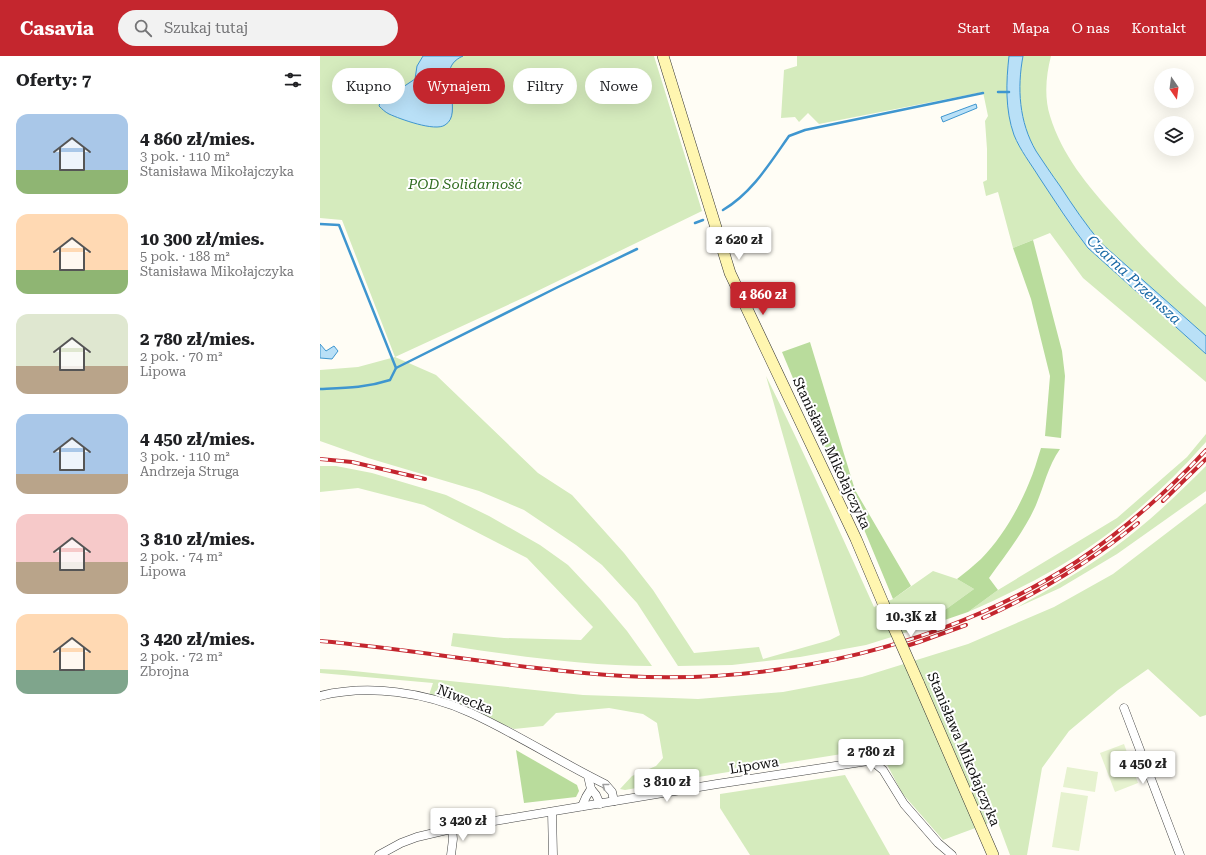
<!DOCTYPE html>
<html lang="pl">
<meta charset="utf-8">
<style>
:root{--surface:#fff;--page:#f2f2f2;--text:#202124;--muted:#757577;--accent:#c4262e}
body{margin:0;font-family:"Roboto Serif",serif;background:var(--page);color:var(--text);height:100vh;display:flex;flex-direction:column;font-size:15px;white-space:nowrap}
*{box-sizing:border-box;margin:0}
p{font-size:13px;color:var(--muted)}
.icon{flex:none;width:22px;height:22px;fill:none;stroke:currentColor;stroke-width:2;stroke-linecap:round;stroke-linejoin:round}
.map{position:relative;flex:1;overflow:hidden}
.sheet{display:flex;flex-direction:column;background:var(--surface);width:320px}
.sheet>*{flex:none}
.top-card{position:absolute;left:12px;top:12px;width:380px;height:36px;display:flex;gap:8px}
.needle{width:26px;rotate:166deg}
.controls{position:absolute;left:834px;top:12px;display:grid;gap:8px}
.controls a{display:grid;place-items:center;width:40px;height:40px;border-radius:50%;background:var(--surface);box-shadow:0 4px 16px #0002;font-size:20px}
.price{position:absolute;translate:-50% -34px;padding:0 9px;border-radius:4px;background:#fff;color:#222;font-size:13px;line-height:26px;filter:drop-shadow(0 1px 2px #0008)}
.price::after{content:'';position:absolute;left:50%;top:24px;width:12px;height:9px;margin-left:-6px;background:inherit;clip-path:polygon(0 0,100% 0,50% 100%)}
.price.selected{background:var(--accent);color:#fff}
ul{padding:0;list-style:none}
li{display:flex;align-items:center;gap:12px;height:100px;padding:0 16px}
li span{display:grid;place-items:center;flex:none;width:112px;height:80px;border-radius:12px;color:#555}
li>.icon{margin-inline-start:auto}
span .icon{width:48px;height:48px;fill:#fffc;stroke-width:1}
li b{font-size:17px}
h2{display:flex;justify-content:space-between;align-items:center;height:48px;padding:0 16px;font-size:17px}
.pill{padding:0 14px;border-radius:18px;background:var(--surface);box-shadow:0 4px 16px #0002;font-size:14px;line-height:36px}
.pill.selected{background:var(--accent);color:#fff}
header{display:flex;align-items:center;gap:24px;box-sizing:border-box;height:56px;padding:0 20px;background:var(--accent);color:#fff}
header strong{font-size:19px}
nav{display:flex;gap:22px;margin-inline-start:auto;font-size:14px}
.search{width:280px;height:36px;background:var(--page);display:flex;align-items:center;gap:10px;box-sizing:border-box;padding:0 14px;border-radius:22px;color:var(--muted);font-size:15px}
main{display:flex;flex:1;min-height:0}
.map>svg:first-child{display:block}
</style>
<header>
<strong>Casavia</strong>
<div class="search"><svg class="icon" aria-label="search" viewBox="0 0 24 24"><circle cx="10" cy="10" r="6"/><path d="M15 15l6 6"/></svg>Szukaj tutaj</div>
<nav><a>Start</a><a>Mapa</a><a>O nas</a><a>Kontakt</a></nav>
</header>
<main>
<section class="sheet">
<h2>Oferty: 7<svg class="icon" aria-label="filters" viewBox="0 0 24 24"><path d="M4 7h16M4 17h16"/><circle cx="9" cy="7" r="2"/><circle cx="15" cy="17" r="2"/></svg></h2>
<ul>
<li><span style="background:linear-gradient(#a9c7e8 70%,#8fb573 0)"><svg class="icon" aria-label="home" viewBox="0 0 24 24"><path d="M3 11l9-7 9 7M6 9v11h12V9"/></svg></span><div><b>4 860 zł/mies.</b><p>3 pok. · 110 m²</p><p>Stanisława Mikołajczyka</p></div></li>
<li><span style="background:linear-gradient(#ffd9b3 70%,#8fb573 0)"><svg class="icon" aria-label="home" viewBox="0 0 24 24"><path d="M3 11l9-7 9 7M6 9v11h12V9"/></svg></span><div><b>10 300 zł/mies.</b><p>5 pok. · 188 m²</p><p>Stanisława Mikołajczyka</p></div></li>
<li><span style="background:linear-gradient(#dfe7d0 65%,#b9a48a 0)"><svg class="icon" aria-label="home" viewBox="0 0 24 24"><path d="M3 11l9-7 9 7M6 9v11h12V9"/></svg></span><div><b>2 780 zł/mies.</b><p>2 pok. · 70 m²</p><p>Lipowa</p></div></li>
<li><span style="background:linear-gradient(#a9c7e8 75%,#b9a48a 0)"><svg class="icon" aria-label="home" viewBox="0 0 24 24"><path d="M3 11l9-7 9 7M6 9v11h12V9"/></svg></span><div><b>4 450 zł/mies.</b><p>3 pok. · 110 m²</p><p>Andrzeja Struga</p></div></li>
<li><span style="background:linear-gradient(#f6c9c9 60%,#b9a48a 0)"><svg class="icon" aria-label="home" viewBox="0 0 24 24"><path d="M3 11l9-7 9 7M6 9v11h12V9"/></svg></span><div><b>3 810 zł/mies.</b><p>2 pok. · 74 m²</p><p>Lipowa</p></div></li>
<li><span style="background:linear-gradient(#ffd9b3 70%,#7fa58c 0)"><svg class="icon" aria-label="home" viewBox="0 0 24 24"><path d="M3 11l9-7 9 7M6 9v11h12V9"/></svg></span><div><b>3 420 zł/mies.</b><p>2 pok. · 72 m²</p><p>Zbrojna</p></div></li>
</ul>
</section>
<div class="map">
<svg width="886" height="799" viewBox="0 0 886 799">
<rect width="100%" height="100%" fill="#fffdf5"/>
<!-- green -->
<g fill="#d5ebbd">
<path d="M0 0H334L382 155 205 241 75 301 116 319 218 417 252 439 304 497 333 534 374 597 439 591 443 603 510 584 520 579 446 320C484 396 519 474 554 551L573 543 613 515 637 523 654 533 611 564 613 568 546 589 480 601 412 609 358 610 317 547 282 509 256 489 204 454 159 435 48 402 0 385V314L38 311 75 301 22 164 0 162Z"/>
<path d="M477 0H689C686 26 685 54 694 79 700 95 712 109 721 123 736 147 750 170 768 192L886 298V326L763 222 730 177 693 192 678 136 666 140 663 126 667 124V93L665 65 668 60 663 36 499 68 488 57 479 66 475 61 461 62 464 14 477 10Z"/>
<path d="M703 0H731C726 19 724 41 730 60 742 99 767 129 794 159 823 192 853 222 886 251V280L781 187C766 169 753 150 740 130 732 119 724 107 716 95 699 66 697 32 703 0Z"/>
<path d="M886 378V386C843 435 792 480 735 513 707 529 678 543 648 556L678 534 797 462 867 401Z"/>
<path d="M0 410H16L52 417 126 439 169 460 220 489 248 509 280 543 307 575 332 610C264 610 198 600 131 590L133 577 184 582 261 584 273 571 207 502 104 449 38 432 0 436Z"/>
<path d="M886 410V435L797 498 740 532 696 552C729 533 764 514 795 491 828 467 857 439 886 410Z"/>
<path d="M886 447V659L880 661 828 613 798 634 749 675 722 712 707 799H690L677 764 623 784 582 737 561 697 547 694 396 718 305 734 300 733 312 720 336 710 343 702 337 667 323 658 289 652 236 657 223 670 194 673 119 642 109 639 113 627 0 617V613L24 614 263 639 352 642 378 643 463 636 542 621 648 588 734 551 793 518Z"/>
<path d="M525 719 570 799H430L400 752V738Z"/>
</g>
<!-- forest -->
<g fill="#b9dc9c">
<path d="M713 184 742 295 745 320 741 382 725 380 730 320 711 243 693 192Z"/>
<path d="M490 286 535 434 591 530 573 543 543 471 485 351 462 296Z"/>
<path d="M721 392 740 393C728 410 724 430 716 449 704 476 686 498 669 522L678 534 648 556 613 568 611 564 654 533 637 523C645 517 653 510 661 503 681 483 698 454 709 427 714 416 717 404 721 392Z"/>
<path d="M196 694 257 729 259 735 256 741 204 747Z"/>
</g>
<!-- pitch -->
<g fill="#e6f2cf">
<path d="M804 688 818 727 795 736 780 697Z"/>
<path d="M747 711 778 716 775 736 743 731Z"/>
<path d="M741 736 768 740 759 795 732 791Z"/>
</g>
<!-- water -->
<g fill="#b9e0f7" stroke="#3f96cf">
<path d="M103 0H143C125 8 129 22 130 38L132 40C132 50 135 63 125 69 115 76 80 63 69 58 65 56 62 53 59 50L62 40 77 35 95 23 97 10Z"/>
<path d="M689 0H703C697 32 699 66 716 95 724 107 732 119 740 130 753 150 766 169 781 187L886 280V298L768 192C750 169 735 145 719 121 711 108 700 94 694 79 685 54 686 26 689 0Z"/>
<path d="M656 48 657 52 623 66 621 61Z"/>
<path d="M0 288 6 295 14 290 18 295 12 303 0 302Z"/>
</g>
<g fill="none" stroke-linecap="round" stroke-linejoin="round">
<!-- stream -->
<g stroke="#3f96cf" stroke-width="2.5">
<path d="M678 36H689"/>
<path d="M403 154C432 137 450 107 469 80L485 74 663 37"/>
<path d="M375 167 383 164"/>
<path d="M0 168 19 169 76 312"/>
<path d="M0 333C26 332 45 332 70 324L76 312 238 231 317 193"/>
</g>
<defs>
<g id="street">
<path d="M0 640C48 628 106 636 151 657 197 678 240 706 285 728L292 736 294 745"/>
<path d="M804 652 860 799"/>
<path d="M268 720 271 733 276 739 280 748"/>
<path d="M262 750 266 741 271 733"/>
<path d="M232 756 233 799"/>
<path d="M59 799 81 787 97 781 144 770 397 728 548 705H552L563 714 584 748 618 787 632 799"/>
<path d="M131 799 133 783 132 773"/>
</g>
<g id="secondary">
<path d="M343 0 410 217 536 483 563 547"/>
<path d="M598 626 673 799"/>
</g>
</defs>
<!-- street casing -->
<use href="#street" stroke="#444" stroke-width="9"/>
<!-- secondary casing -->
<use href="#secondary" stroke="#333" stroke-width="12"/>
<!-- street -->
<use href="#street" stroke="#fff" stroke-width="8"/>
<!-- secondary -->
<use href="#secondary" stroke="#fff6b0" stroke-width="11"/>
<defs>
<g id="rail">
<path d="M0 403 32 406 105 423"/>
<path d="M843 445 886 403"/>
<path d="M663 562C719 537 770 506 818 467"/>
<path d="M0 585C102 594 202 614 304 620 459 629 625 590 756 506 804 474 847 436 886 394"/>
<path d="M580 592 599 586 646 569"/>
</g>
</defs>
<!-- rail casing -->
<use href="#rail" stroke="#c4262e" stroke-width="4"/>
<!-- rail -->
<use href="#rail" stroke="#fff" stroke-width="2.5" stroke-dasharray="8" stroke-linecap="butt"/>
<defs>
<path id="secondary-bridge" d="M563 547 598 626"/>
</defs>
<!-- secondary-bridge casing -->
<use href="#secondary-bridge" stroke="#333" stroke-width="12" stroke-linecap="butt"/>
<!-- secondary-bridge -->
<use href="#secondary-bridge" stroke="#fff6b0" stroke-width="11"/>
</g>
<!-- one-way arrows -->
<defs><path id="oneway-chevron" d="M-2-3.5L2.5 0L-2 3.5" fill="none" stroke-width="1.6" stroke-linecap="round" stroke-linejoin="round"/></defs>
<use stroke="#a0a0a0" href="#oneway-chevron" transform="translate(285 730) rotate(-142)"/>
<g text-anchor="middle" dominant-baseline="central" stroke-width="4" stroke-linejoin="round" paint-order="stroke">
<!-- park labels -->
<g font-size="14" font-style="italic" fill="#2f6b1f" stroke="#fff">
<text x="145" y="128">POD Solidarność</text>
</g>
<!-- street labels -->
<g font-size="14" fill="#111" stroke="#fff">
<text transform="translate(512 397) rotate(65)">Stanisława Mikołajczyka</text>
<text transform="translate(145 643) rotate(21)">Niwecka</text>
<text transform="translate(644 693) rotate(67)">Stanisława Mikołajczyka</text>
<text transform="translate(434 709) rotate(-9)">Lipowa</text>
</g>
<!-- water labels -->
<g font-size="15" font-style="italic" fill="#1768a6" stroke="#fff">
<text transform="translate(814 224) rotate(43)">Czarna Przemsza</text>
</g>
</g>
</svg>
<div class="controls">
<a><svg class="needle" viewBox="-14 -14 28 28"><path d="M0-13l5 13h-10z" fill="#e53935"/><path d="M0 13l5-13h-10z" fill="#757577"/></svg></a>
<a><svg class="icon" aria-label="layers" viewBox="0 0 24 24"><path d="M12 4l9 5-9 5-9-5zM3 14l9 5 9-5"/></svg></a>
</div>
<b class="price" style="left:419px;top:205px">2 620 zł</b>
<b class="price selected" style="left:443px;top:260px">4 860 zł</b>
<b class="price" style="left:591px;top:582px">10.3K zł</b>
<b class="price" style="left:551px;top:717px">2 780 zł</b>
<b class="price" style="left:823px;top:729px">4 450 zł</b>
<b class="price" style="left:347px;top:747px">3 810 zł</b>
<b class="price" style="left:143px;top:786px">3 420 zł</b>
<div class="top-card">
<a class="pill">Kupno</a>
<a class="pill selected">Wynajem</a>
<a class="pill">Filtry</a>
<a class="pill">Nowe</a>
</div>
</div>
</main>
